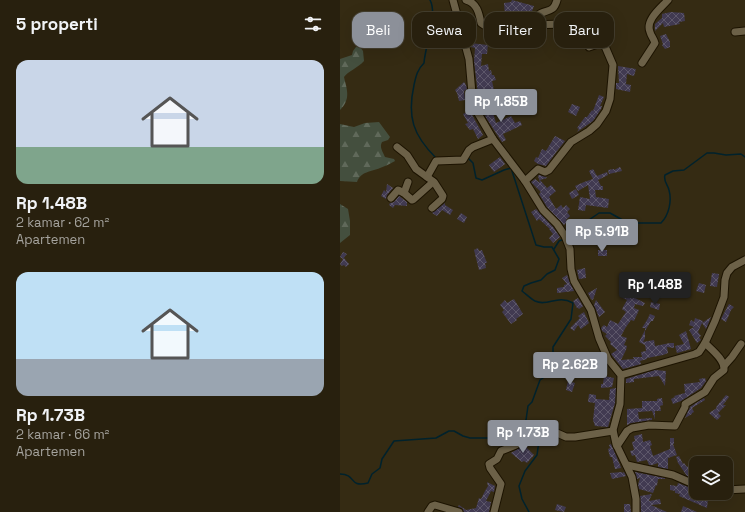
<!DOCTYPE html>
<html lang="id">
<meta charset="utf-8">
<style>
:root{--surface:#28200e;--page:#302817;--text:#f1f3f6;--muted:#a5a39e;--line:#443e2e;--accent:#8c9099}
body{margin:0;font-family:"Space Grotesk",sans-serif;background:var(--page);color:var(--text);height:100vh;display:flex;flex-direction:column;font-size:15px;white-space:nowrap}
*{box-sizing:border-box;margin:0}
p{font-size:13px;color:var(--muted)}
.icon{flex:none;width:22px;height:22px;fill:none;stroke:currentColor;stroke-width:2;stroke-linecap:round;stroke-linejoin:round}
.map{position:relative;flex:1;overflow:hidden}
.panel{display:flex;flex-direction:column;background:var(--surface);width:340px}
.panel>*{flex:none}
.banner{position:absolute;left:12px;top:12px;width:333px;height:36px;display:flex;gap:8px}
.controls{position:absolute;left:349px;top:456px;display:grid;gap:8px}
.controls a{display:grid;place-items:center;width:44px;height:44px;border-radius:8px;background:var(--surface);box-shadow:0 4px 16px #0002,0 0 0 1px var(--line);font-size:20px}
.price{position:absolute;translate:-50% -34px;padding:0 9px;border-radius:4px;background:var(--accent);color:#fff;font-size:13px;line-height:26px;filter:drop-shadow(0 1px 2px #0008)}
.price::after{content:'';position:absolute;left:50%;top:24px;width:12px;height:9px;margin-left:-6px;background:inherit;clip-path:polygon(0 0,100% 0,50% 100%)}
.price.selected{background:#222;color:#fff}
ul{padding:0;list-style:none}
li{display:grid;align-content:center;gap:8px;height:212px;padding:0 16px}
li span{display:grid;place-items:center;height:124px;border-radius:12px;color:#555}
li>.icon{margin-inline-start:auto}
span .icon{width:72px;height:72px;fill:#fffc;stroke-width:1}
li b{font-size:17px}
h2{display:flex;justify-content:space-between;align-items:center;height:48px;padding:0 16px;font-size:17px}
.tag{padding:0 14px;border-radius:12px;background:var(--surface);box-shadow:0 4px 16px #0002,0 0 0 1px var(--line);font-size:14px;line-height:36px}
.tag.selected{background:var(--accent);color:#fff}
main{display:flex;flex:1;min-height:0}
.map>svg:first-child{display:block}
</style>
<main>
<section class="panel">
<h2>5 properti<svg class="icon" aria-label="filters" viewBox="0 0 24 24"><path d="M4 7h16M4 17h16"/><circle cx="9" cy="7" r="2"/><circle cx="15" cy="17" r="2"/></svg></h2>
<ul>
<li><span style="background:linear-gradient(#c9d6e8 70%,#7fa58c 0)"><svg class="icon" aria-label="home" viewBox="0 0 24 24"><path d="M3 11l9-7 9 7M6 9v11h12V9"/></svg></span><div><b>Rp 1.48B</b><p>2 kamar · 62 m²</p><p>Apartemen</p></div></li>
<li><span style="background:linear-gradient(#bfe0f5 70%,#9aa5b1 0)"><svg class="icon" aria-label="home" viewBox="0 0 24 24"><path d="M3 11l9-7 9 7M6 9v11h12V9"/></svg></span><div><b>Rp 1.73B</b><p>2 kamar · 66 m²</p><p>Apartemen</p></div></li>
</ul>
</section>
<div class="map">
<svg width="405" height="512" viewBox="0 0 405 512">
<defs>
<pattern id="forest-firs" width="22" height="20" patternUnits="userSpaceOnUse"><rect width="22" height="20" fill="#444f3e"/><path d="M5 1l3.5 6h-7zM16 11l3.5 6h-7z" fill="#60695a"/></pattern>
<pattern id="building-cross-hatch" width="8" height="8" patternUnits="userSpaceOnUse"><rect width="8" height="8" fill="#413a51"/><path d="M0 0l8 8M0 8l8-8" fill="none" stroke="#5d576a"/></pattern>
</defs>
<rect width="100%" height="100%" fill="#352b13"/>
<!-- forest -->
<g fill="url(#forest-firs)">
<path d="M16 47H20L23 51 24 61C18 68 8 71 4 77 7 90 11 99 0 110V59L12 55 13 51Z"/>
<path d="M39 122 50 137 48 140 42 142C39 147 43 152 45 157L54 159 55 161C50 164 45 166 40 168 31 172 21 171 17 182L0 181V124L14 127 25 123Z"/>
<path d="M0 204 8 209 10 221V235L0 243Z"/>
</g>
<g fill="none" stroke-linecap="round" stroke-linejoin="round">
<!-- stream -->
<g stroke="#00222c" stroke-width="1.5">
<path d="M90 0C98 15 85 46 84 63 77 70 76 76 74 85 67 117 73 135 96 158"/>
<path d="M227 237 237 232 246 222 259 213H270L288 223H321C329 215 332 201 329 190 328 185 323 181 325 175L333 171 344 170 367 153H374L386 155 401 154 405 157"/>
<path d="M214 249 219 241 224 239"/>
<path d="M186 420 191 428 199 436"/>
<path d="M0 474C17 474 8 488 28 483L32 474 40 468 42 459 54 441 96 438 109 431H114L123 436 130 438H150L180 427 186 420 188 406 192 402 200 380 206 376 213 366V347L231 319 233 303C217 294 208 307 195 301 191 299 186 294 182 291L184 286 191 283 201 280 207 274 215 270 219 259 212 247H204L196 245 171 168 164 170 142 180 136 178 133 163 127 157"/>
<path d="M189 512 182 499 179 486 185 471 197 455 199 441"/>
</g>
</g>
<!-- building -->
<g fill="url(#building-cross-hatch)">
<path d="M172 0 194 6 191 14H193L192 20 165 18 164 3 171 2Z"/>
<path d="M331 12 344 13 345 21 339 22 340 24 324 27 323 23 315 31V24L322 18V14Z"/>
<rect x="152" y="15" width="11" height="6"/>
<path d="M240 16 252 18 251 21 260 20 261 27H258L261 38 251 41 246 27 240 19Z"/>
<path d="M192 30H202V37H199V35H191Z"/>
<path d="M326 34 330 42V47L325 49 322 45 323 44 320 36Z"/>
<path d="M130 43 148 45 147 54H142L141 66 148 64 149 71 151 70 152 75H154L156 80 152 81 154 90 138 94 134 61 135 48 131 47Z"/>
<path d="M278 66 296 69 294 76 287 74 286 84 291 85 290 92 276 89V83H279Z"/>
<path d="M124 82 126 85 127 89 124 91 125 100 119 101 117 93 115 90Z"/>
<path d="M259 95 264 97 260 106H262L261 109 253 121 237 132 239 129 237 128 245 117H247L252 110 253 111Z"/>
<path d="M153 101 155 108 156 107 158 111 153 113 156 123 171 116 175 123 180 121 182 125 163 134 166 140 162 142 145 116 151 111 148 102Z"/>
<path d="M232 104 240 107 236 116 228 112Z"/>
<path d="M130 111 143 135 138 139 133 129 130 130 125 124 128 123 123 114Z"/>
<path d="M215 136 225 141 217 151 206 166 198 164 194 161 196 157 198 158 202 149 206 151Z"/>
<path d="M160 157 165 164 154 172 149 165Z"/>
<path d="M280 167 282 171 269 174 268 170 274 169V170Z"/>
<path d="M253 169 257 176 267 172 268 175 258 180 261 186H263V190H255L256 197 269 199 268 208 246 205 245 211 238 210 240 197 250 199 248 185 238 191 235 186 244 182 253 179 249 171Z"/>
<path d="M199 175 206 177 207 178 200 180 207 188 211 185 216 191 209 197 216 209 221 205 223 208 226 205 230 209 227 212 230 216 226 220 227 222 224 225 207 207 199 194 201 192 191 182 195 179 200 183 198 176Z"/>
<path d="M47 184 53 188 47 195 46 199 41 196 44 190 46 192Z"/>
<path d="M236 189 239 195 232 199 229 193Z"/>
<path d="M59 196 67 202V206L55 205 53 208 49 205 50 203 54 202Z"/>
<path d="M105 203V205L113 210 110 215 102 210 97 216 92 213Z"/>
<path d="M196 209 213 227 220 237 213 243 209 238 213 234 209 229H210L199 219 197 221 191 212Z"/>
<path d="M121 213 127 217 124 223 117 219Z"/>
<path d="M138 248 139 251 142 250 147 263H145L146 268 139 270 134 250Z"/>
<rect x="258" y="250" width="9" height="6"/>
<path d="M3 252 7 254 3 259 4 258 9 264 6 267 4 265 2 266 0 264 3 259 0 257Z"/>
<path d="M245 268 246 278 239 279 237 270Z"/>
<path d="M372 273 379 274 377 287 370 286Z"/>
<path d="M227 275 230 283 234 291 217 293V288L224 287V285L227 284 222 278Z"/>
<path d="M359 283 366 285 364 293 356 291Z"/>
<path d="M257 288 253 300 251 299 248 293Z"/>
<path d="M285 293 305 303 303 306 295 304 294 308 299 310 294 321 291 320 286 327 281 336 287 338 284 345 287 346 286 350 281 360 294 359 293 357H302L301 352 306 351 305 345 299 342 305 330V328H302L307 320 310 314 315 316 313 321H311L305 331V338L303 342 314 340 315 346 330 343H334V348L327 347 328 353 323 355 307 358V359L300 361 301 364 283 369 271 354 277 350 270 344 271 342 265 336 267 334 262 331 261 328 264 325 267 327 270 320 278 324 286 312 282 309 287 300 283 298Z"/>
<path d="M238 298 243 306 242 307 239 309 238 308H237L233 301Z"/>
<path d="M174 299 183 314 176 319 177 320 171 324 162 312 164 310 160 305 165 300 167 303Z"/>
<path d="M256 300 265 312 259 317 254 305Z"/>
<path d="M311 302 320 304 319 310 310 307Z"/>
<path d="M389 304 394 307 391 310 386 322 381 319Z"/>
<path d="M244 312 249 323 241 329 238 325 234 331 230 328 240 318 238 316Z"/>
<path d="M371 317 366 329 362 323 358 332 361 336 359 337 361 340 357 343 349 330 354 327 349 325 351 320 354 322 355 318 363 321 362 323Z"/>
<path d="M346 331 351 349 337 353 335 346 344 344 339 335Z"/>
<path d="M315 370 326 371 325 386 319 376 294 379V382L286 383V379Z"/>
<path d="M264 376 274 378 272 387 261 388V384H263Z"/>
<path d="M365 378 366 381 361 388 341 401 333 404 331 399 335 397 334 396 345 393 344 384 360 382 359 379Z"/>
<path d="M228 381 235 383 232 392 226 390Z"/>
<path d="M276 388 275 403 268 427 255 426 253 420 255 403 248 402 249 394 256 395V399L269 400 270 389Z"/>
<path d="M386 395 389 397 383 405H386L378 413 381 416 377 420 369 413 377 408 376 407Z"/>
<path d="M322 398 323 405 320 406 321 411H315V419L312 411 298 412 299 419 312 418V420L291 423 287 425V409L302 408V401H317V399Z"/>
<path d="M364 398 365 400 352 408 354 412 352 413V414L345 418 350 407Z"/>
<path d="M302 434 303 442 310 440 312 445 310 446 313 456 330 449V438H334V444H333L337 455 328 458V469L318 467V463L312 465H309L307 460 297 462 295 455 292 456 290 451 294 450 292 442 295 441 294 436Z"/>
<path d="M271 444 280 465 281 468 275 469 272 457H270L268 449 270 448 269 445Z"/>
<path d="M184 445 194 455 187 463 184 461 182 462 171 453Z"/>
<path d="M339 456 343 464 344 463 347 467 359 457 361 462 356 463V471L350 475 354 479 347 476 338 463 336 457Z"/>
<path d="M282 472V473L284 472 286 476 272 479 270 473Z"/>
<path d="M295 472 325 478V479H318L317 486 316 485 313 493 299 489 298 485 300 478 297 479Z"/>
<path d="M147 482 155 486 154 492 151 491 146 501 151 502 149 512H124L122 508 118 507 119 505 126 510 136 508 139 498 141 499 145 491 148 486Z"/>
<path d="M338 483 351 488 348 492 362 498 368 499 367 508 339 496 340 494 335 493V491L330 490V485L337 486Z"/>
<path d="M312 494 309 501 320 499 321 504 311 505 327 512H301L300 496Z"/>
<path d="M217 504 226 507 224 512 215 510Z"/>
<path d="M284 504H290L291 512H284Z"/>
<path d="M343 506 357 512H341Z"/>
</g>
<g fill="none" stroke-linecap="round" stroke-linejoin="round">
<defs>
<g id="minor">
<path d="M113 0 129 59 133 105 153 139 185 181 203 210 217 224 225 236 230 249 231 269 234 281 251 310 259 338 268 359 281 375 280 404 273 430 276 444 292 477 296 499V512"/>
<path d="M126 0C137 3 139 13 141 23L144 25 154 26 225 24 235 21C242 27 244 39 249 47L261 43 264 44 273 65 270 99 266 111 257 124 249 131 231 142 209 170 205 172 198 169 185 181"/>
<path d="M197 25V16C205 8 213 15 217 0"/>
<path d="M395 32 405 31"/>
<path d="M302 63 315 43C314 39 311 36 310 32 305 20 321 8 328 0"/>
<path d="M57 147 67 155 76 169 94 182 103 196 102 199 92 208"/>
<path d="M87 177 96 161 123 160 129 150 133 147 153 139"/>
<path d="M64 193 68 182"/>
<path d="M51 198 58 190 64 193 72 200 74 199 93 182"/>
<path d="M384 366 392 357 401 344"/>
<path d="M281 375 355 354 359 352 365 343 375 321 384 297 385 280 387 273 392 267 405 260"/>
<path d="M277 446 287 431 292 428 309 425 335 426 345 407V404L365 392 374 378 384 370C385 360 372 350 365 343"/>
<path d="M287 465 333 475 356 485"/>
<path d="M386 490 405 489"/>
<path d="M88 512 92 506 95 505 119 512"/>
<path d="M154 512 161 484 150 468 149 464 157 459 161 451 176 445 186 438 201 439 217 433 226 437H235L273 431"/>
</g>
</defs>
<!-- minor casing -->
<use href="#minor" stroke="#1c1300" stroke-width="9"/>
<!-- minor -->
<use href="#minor" stroke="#6c6148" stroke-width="7"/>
</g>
</svg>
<div class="controls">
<a><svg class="icon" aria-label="layers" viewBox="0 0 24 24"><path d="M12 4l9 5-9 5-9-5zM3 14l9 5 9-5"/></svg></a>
</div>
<b class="price" style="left:161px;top:123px">Rp 1.85B</b>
<b class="price" style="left:262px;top:253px">Rp 5.91B</b>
<b class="price selected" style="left:315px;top:306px">Rp 1.48B</b>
<b class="price" style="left:230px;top:386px">Rp 2.62B</b>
<b class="price" style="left:183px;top:454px">Rp 1.73B</b>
<div class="banner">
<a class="tag selected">Beli</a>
<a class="tag">Sewa</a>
<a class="tag">Filter</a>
<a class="tag">Baru</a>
</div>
</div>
</main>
